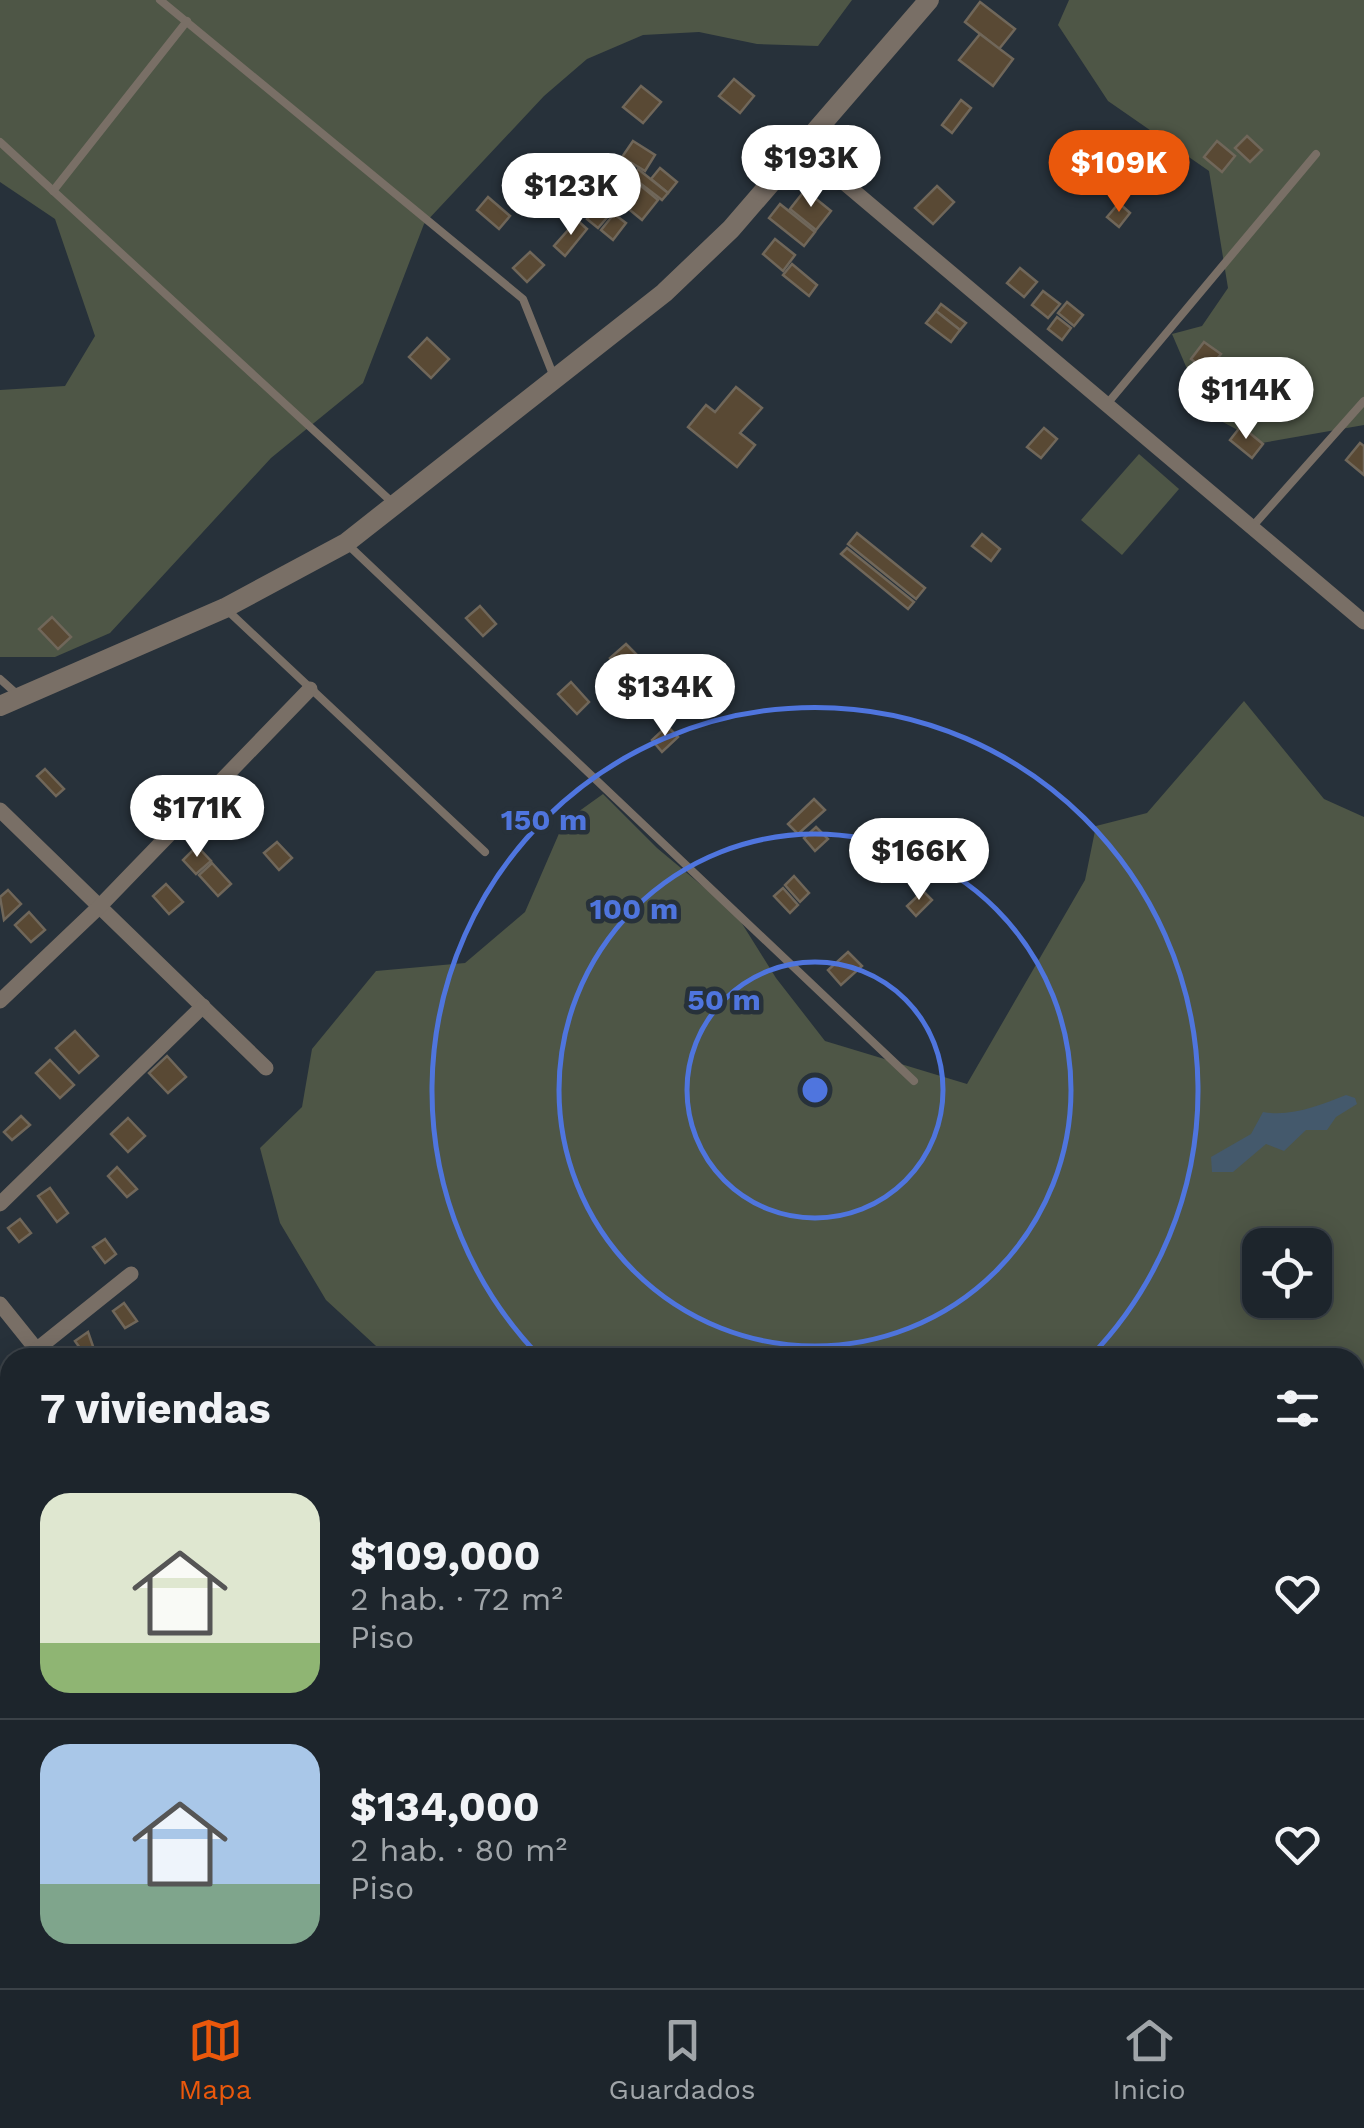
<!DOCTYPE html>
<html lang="es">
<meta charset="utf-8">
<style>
:root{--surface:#1d252c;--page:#252d34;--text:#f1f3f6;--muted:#a0a5a9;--line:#3b4248;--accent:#ea580c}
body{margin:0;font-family:"Work Sans",sans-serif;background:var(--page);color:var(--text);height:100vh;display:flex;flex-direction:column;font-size:38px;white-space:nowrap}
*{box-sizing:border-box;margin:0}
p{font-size:32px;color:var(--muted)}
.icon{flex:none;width:55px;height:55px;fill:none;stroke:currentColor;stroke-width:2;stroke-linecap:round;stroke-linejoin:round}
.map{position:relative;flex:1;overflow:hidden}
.drawer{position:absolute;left:0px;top:1348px;width:1365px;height:642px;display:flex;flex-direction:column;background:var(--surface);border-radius:30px 30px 0 0;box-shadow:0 5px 25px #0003,0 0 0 2px var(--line)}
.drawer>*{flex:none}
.tools{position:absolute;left:1242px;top:1228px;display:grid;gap:20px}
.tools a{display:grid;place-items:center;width:90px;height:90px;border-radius:20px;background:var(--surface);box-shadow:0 5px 25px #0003,0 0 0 2px var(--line);font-size:50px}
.price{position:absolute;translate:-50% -85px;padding:0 22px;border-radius:35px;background:#fff;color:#222;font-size:32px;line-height:65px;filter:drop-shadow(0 2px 5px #0008)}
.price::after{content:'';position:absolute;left:50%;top:60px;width:30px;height:22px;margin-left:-15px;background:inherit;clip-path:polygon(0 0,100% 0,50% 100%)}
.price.current{background:var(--accent);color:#fff}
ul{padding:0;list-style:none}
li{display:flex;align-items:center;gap:30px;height:250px;padding:0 40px}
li+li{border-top:2px solid var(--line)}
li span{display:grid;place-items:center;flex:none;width:280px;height:200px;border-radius:30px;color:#555}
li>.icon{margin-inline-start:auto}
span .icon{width:120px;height:120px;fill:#fffc;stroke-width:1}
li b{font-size:42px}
h2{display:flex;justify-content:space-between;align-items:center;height:120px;padding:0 40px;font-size:42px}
.tabs{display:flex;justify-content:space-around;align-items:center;height:140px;border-top:2px solid var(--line);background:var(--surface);font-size:28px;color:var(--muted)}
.tabs a{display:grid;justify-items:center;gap:5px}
.tabs .current{color:var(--accent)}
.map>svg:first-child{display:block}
</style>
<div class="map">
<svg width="1364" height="1988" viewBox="0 0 1364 1988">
<rect width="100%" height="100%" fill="#27313a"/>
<!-- green -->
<g fill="#4e5646" fill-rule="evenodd">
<path d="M0 0H852L818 46 757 44 699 32 643 35 587 59 544 96 424 224 363 383 271 458 110 633 55 657H0V390L65 386 95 336 55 219 0 182Z"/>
<path d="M1069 0H1364V425L1262 443 1206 413 1172 334 1202 326 1228 288 1209 171 1108 101 1058 25Z"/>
<path d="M1139 454 1179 489 1122 555 1081 520Z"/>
<path d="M1244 701 1324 799 1364 817V1371L1355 1391V1358L388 1357 326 1300 280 1223 260 1148 302 1107 312 1049 376 971 465 963 525 912 564 822 603 794 657 848 736 914 776 978 825 1041 967 1084 1085 880 1096 826 1147 813ZM1260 1245H1315V1300H1260Z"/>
<path d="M0 1463 10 1466V1824L0 1818Z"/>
<path d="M126 1980H924L922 1988H121Z"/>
</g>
<!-- water -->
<g fill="#44596c">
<path d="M1346 1095 1355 1098 1357 1104 1336 1117 1327 1130H1306L1284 1151 1266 1144 1233 1172H1212L1211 1157 1251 1134 1263 1112C1292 1117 1320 1105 1346 1095Z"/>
<path d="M1364 1439V1605L1355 1615V1462Z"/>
<path d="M0 1822 10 1826V1882L0 1910 10 1943V1980H120L115 1988H0Z"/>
</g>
<!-- building -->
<g fill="#594934" stroke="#70675a" stroke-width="2.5">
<path d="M980 2 1015 29 999 49 965 22Z"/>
<path d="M980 34 1013 59 993 86 959 60Z"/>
<path d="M734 79 754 96 740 113 719 96Z"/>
<path d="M641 86 661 102 643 123 623 107Z"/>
<path d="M961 100 971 108 952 133 942 125Z"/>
<path d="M846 131 865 146 849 166 830 151Z"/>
<path d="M1247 136 1262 150 1250 162 1235 148Z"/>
<path d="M633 141 655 155 645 171 622 157Z"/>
<path d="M1217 141 1235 156 1222 172 1204 157Z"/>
<path d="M867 144 875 150 856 172 849 166Z"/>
<path d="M660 168 677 182 668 193 651 179Z"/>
<path d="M638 169 668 193 662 200 632 177Z"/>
<path d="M621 174 631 182 617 199 608 191Z"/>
<path d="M635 181 658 200 642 220 619 201Z"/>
<path d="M937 186 954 202 933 224 915 208Z"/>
<path d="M805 190 831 211 816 230 790 209Z"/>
<path d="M488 197 510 216 499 229 477 210Z"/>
<path d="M606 197 617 206 598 228 587 219Z"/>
<path d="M1119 203 1130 213 1119 227 1107 217Z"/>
<path d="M780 204 815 232 804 246 769 218Z"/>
<path d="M614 214 626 223 613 240 601 230Z"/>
<path d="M577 220 587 229 565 256 554 246Z"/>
<path d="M775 239 795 255 783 271 763 254Z"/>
<path d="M530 252 544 265 527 282 513 268Z"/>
<path d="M792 264 817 285 809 296 783 275Z"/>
<path d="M1020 268 1037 282 1024 297 1007 283Z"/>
<path d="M1043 291 1060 304 1048 318 1032 305Z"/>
<path d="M1067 302 1083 315 1074 326 1058 313Z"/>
<path d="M941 304 966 323 960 330 936 311Z"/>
<path d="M936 311 960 330 951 342 926 323Z"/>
<path d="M1057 317 1071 328 1062 340 1048 329Z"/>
<path d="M427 338 449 359 431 378 409 357Z"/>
<path d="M1204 342 1221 354 1207 371 1191 359Z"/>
<path d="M736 387 762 408 740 433 755 445 737 467 688 427 706 405 715 412Z"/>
<path d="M1241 426 1263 444 1252 458 1230 440Z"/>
<path d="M1044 428 1057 439 1041 458 1027 447Z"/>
<path d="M1360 443 1364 446V475L1346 460Z"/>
<path d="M857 533 925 588 916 599 848 544Z"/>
<path d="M982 534 1000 549 991 561 972 546Z"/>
<path d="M847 548 914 602 908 609 841 554Z"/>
<path d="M480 606 496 624 483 636 466 618Z"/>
<path d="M52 617 71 637 58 649 39 629Z"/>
<path d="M626 644 636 654 620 669 610 658Z"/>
<path d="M571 682 589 702 577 714 558 694Z"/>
<path d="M667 726 678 737 662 752 652 740Z"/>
<path d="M45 769 64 789 56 796 37 776Z"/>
<path d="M814 799 825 810 798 834 788 824Z"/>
<path d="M816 827 828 839 815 851 804 838Z"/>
<path d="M277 842 292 858 279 870 264 853Z"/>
<path d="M197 846 211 861 196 874 183 860Z"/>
<path d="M212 863 231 884 218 896 199 875Z"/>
<path d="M794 876 809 893 800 902 785 885Z"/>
<path d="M166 884 183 902 169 914 153 896Z"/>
<path d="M783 888 798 905 790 913 774 896Z"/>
<path d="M8 890 21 904 4 920 0 897Z"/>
<path d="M923 891 932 900 916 916 907 906Z"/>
<path d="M29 912 45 930 31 942 15 925Z"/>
<path d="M848 952 862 966 841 985 828 970Z"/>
<path d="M75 1031 98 1056 79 1073 56 1048Z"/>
<path d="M167 1056 186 1077 168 1093 149 1073Z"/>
<path d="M50 1060 74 1085 60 1098 36 1073Z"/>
<path d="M21 1116 30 1125 12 1140 4 1132Z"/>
<path d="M128 1118 145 1136 128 1152 111 1134Z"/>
<path d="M117 1167 137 1189 127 1197 108 1176Z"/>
<path d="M50 1188 68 1213 57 1222 38 1196Z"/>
<path d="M20 1219 31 1233 19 1242 8 1228Z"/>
<path d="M105 1239 116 1254 105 1263 93 1247Z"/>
<path d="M124 1303 137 1321 125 1328 113 1311Z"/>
<path d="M88 1332 95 1352 87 1358 75 1341Z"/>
</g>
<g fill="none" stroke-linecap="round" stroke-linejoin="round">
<!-- service -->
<g stroke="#796f66" stroke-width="8">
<path d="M160 0 523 299 554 377"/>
<path d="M0 142 394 504"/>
<path d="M53 191 187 21"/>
<path d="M1107 404 1316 154"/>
<path d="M1252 527 1364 401"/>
<path d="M346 543 914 1081"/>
<path d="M226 609 485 852"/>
<path d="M0 679 19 696"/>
</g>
<!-- minor -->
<g stroke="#796f66" stroke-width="15">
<path d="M803 148 1364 622"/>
<path d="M0 810 266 1068"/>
<path d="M0 1001 100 906 310 689"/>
<path d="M0 1204 203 1006"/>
<path d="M0 1304 41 1355"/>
<path d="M36 1350 131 1274"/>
<path d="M1355 1977 1364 1985"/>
</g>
<!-- tertiary -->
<path stroke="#796f66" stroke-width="20" d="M0 706 225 608 346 543 664 293 731 229 929 0"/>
</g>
<!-- distance rings -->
<g fill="none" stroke="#4f75de" stroke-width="5">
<circle cx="815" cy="1090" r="128"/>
<circle cx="815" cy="1090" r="256"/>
<path d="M539 1356A383 383 0 1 1 1091 1356"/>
</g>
<circle cx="815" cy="1090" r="15" fill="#4f75de" stroke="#27313a" stroke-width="5"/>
<g font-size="30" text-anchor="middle" font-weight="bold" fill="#4f75de" stroke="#27313a" stroke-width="9" stroke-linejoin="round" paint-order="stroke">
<text x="544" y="830">150 m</text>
<text x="634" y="919">100 m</text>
<text x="724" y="1010">50 m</text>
</g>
</svg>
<div class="tools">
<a><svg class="icon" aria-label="locate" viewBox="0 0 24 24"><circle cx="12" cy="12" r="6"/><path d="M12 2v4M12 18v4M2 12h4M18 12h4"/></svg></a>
</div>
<b class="price" style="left:811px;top:210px">$193K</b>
<b class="price current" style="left:1119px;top:215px">$109K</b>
<b class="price" style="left:571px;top:238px">$123K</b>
<b class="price" style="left:1246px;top:442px">$114K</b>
<b class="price" style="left:665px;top:739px">$134K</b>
<b class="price" style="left:197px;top:860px">$171K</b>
<b class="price" style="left:919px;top:903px">$166K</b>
<section class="drawer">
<h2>7 viviendas<svg class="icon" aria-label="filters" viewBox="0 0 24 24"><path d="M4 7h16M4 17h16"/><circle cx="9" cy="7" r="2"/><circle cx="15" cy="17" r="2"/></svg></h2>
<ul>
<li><span style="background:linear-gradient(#dfe7d0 75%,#8fb573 0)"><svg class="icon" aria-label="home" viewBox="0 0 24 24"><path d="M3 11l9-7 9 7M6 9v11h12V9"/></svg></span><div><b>$109,000</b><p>2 hab. · 72 m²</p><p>Piso</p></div><svg class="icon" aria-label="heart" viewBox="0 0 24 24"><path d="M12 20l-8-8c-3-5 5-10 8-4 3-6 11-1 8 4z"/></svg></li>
<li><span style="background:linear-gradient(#a9c7e8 70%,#7fa58c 0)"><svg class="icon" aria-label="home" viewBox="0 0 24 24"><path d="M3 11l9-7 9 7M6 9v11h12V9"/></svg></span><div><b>$134,000</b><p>2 hab. · 80 m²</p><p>Piso</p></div><svg class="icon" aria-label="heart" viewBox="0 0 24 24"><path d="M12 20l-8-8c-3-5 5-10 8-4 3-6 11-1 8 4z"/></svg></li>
</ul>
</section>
</div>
<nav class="tabs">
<a class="current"><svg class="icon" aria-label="map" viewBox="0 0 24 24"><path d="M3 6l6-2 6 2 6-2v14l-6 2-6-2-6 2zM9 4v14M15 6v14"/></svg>Mapa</a>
<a><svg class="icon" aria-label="saved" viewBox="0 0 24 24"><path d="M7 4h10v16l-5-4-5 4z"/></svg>Guardados</a>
<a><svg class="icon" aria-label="home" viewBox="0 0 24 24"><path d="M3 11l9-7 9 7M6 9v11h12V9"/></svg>Inicio</a>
</nav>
